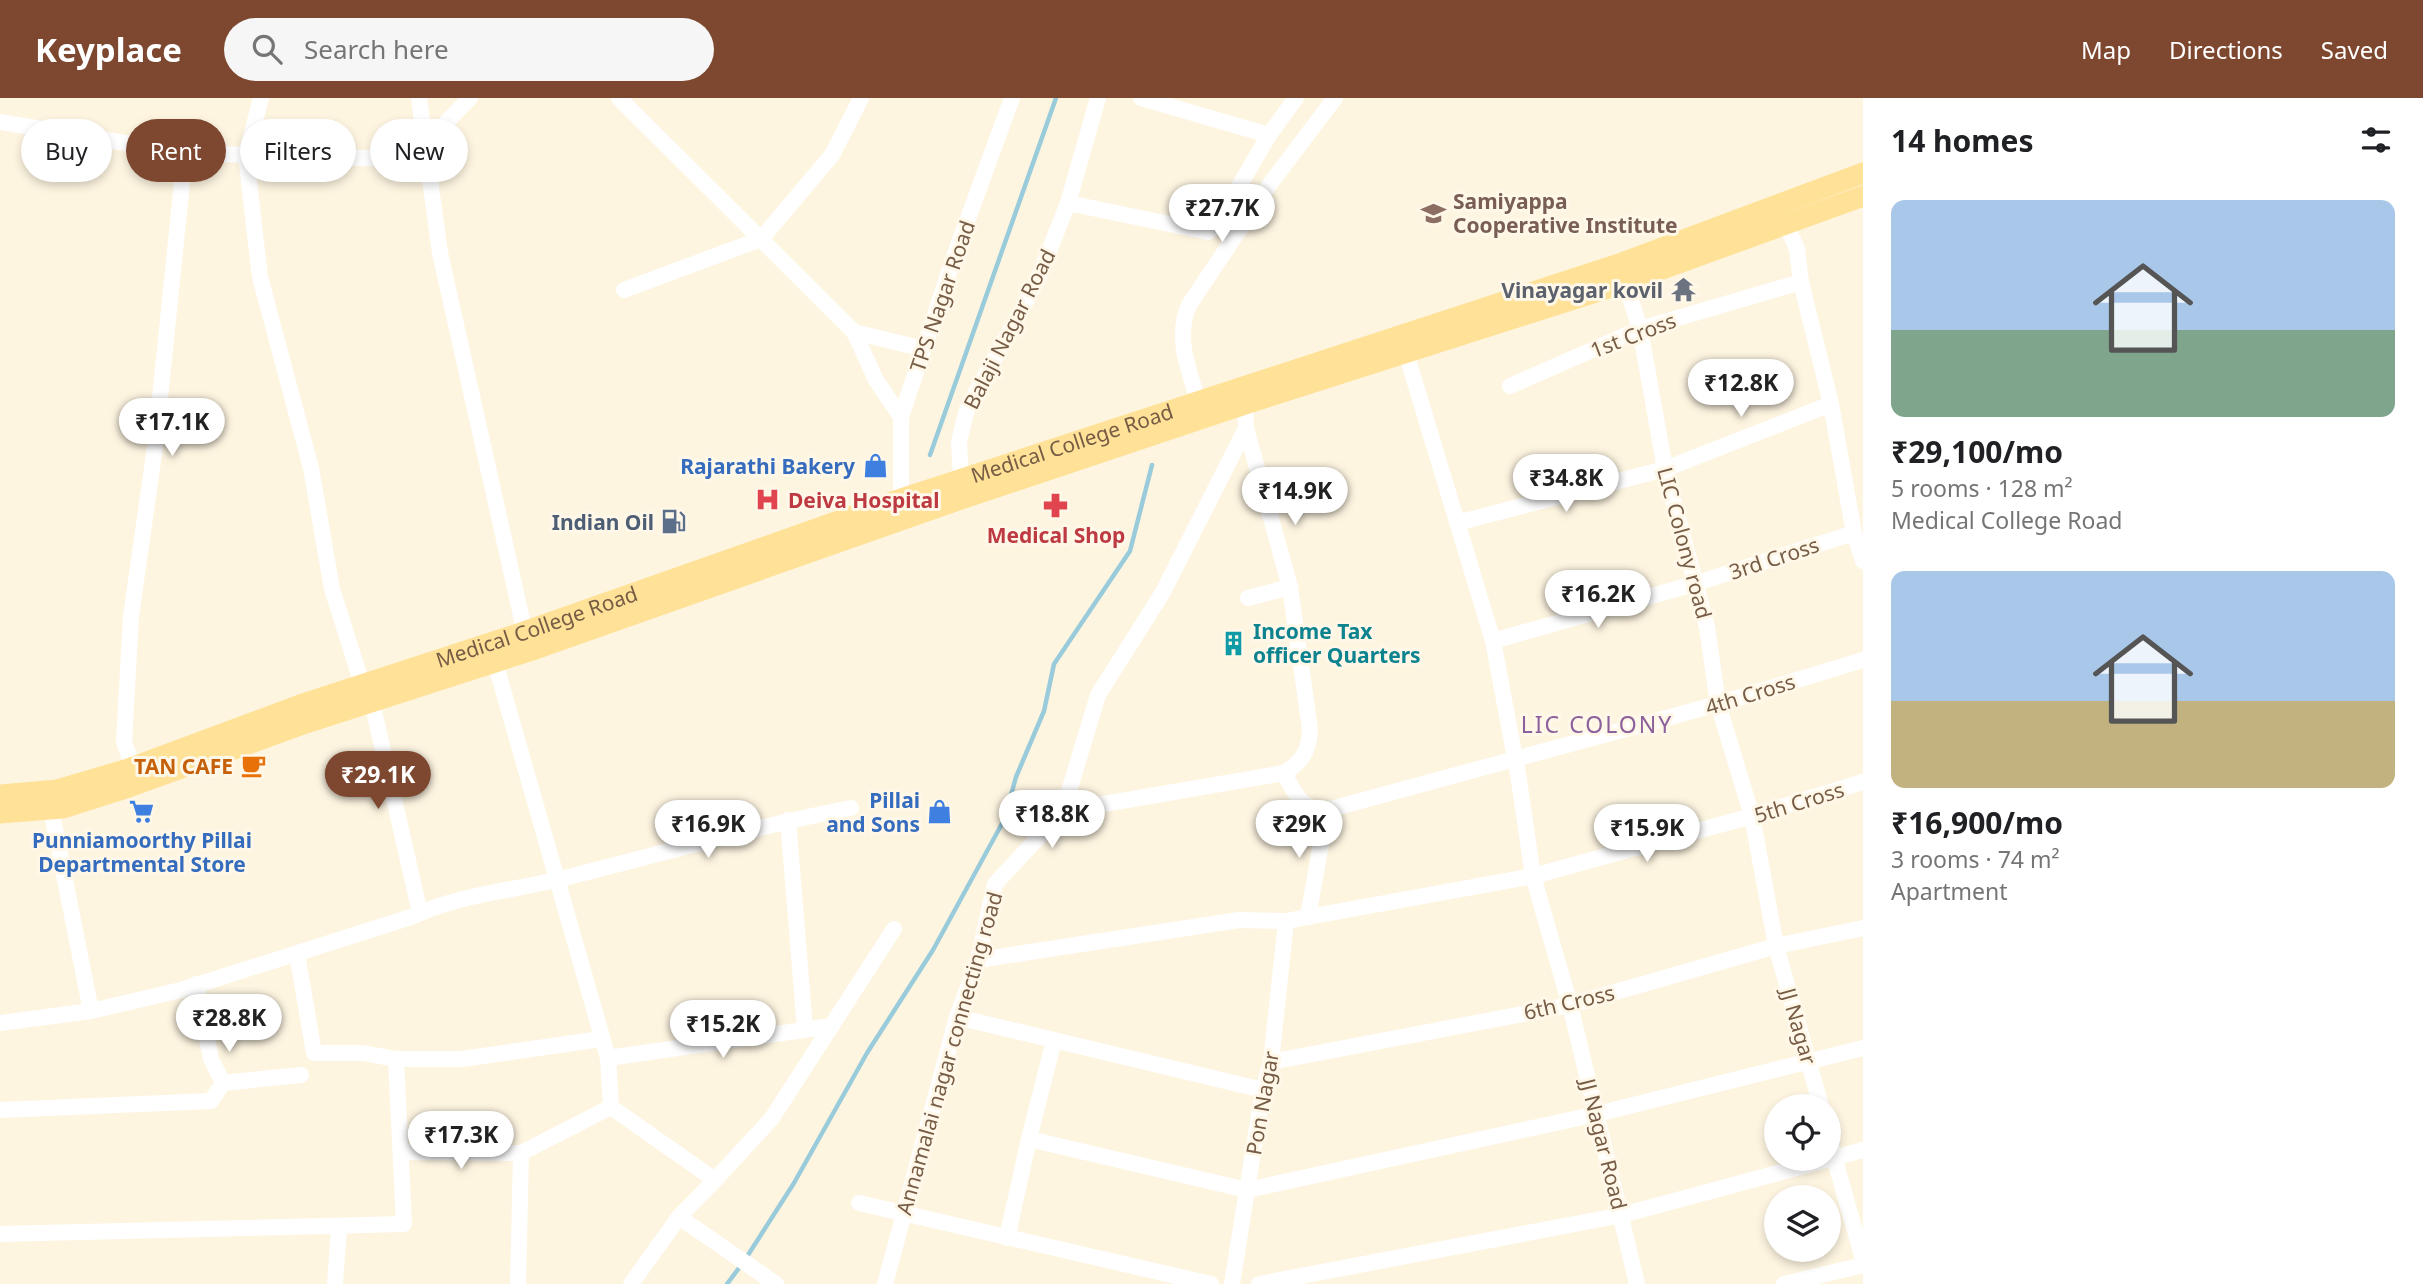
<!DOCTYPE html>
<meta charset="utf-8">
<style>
:root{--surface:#fff;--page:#f6f6f6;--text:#202124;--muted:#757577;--accent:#7e472f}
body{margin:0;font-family:"Noto Sans",sans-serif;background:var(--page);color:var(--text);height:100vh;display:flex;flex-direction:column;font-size:26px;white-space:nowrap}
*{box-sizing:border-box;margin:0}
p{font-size:23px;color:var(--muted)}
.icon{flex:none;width:38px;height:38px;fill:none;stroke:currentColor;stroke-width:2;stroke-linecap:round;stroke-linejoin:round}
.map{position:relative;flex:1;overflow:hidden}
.panel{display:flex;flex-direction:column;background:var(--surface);width:560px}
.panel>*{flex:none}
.guide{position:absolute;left:21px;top:21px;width:665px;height:63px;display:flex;gap:14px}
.buttons{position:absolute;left:1764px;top:996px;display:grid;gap:14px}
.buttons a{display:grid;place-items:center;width:77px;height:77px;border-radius:50%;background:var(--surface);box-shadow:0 4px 10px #0003;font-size:35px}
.price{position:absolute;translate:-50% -60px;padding:0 16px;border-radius:24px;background:#fff;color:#222;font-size:23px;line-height:46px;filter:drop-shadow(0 2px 4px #0008)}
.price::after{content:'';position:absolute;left:50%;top:42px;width:21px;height:16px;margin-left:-10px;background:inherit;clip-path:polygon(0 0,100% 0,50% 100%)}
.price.on{background:var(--accent);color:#fff}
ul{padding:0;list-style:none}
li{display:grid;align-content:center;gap:14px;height:371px;padding:0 28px}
li span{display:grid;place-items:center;height:217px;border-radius:14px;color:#555}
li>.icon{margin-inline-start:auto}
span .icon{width:126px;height:126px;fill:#fffc;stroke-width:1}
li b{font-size:30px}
h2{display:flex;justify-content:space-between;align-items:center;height:84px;padding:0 28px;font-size:30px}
.pill{padding:0 24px;border-radius:32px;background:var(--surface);box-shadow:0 4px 10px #0003;font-size:24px;line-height:63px}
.pill.on{background:var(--accent);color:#fff}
header{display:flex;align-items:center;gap:42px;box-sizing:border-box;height:98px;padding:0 35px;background:var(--accent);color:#fff}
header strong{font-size:33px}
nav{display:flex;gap:38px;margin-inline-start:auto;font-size:24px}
.search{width:490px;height:63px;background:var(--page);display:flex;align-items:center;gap:18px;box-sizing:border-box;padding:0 24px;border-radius:38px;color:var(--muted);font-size:26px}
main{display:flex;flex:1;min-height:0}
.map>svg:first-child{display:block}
</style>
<header>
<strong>Keyplace</strong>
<div class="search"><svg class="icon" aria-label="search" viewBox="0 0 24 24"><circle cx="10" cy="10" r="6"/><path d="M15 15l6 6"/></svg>Search here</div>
<nav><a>Map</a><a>Directions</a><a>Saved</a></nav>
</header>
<main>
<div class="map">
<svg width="1863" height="1186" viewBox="0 0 1863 1186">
<rect width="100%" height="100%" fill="#fef5e1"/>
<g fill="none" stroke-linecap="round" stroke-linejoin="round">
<!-- stream -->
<g stroke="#9acbdb" stroke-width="4.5">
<path d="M930 357 1056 0"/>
<path d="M748 1157 794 1085 867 955 933 852 1004 722 1016 679 1044 613 1054 566 1130 453 1152 367"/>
<path d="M727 1186 739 1170"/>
</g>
<!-- minor -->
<g stroke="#fff" stroke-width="16">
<path d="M261 0 246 58 260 179 311 370 332 491 362 586"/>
<path d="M419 0 440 155 527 544"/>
<path d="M619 0 854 234"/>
<path d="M1141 0 1269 37"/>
<path d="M0 24 185 55 427 62"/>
<path d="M425 46 470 0"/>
<path d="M1068 105 1208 134 1217 126 1269 37 1296 0"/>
<path d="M1787 128 1797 151 1801 184 1831 306 1854 435 1863 463"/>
<path d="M1622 175 1640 231 1665 371 1707 529 1718 606 1752 718 1776 848 1821 1008"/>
<path d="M624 192 761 141 832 57 861 0"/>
<path d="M1403 245 1493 543 1518 676 1533 778 1570 907 1637 1186"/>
<path d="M1510 288 1640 231 1801 184"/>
<path d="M1198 302C1188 270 1175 239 1189 207L1270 86 1335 0"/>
<path d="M1245 306 1246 330 1290 489 1248 500"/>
<path d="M901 319 876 282 854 234 924 251"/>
<path d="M961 383 959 344 967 311 1038 181 1068 105 1098 0"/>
<path d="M905 408 901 401V319L955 156 1012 0"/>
<path d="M1457 425 1665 371 1831 306"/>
<path d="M1493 543 1694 486 1854 435"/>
<path d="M495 564 608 960 611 1009 715 1082 679 1119 631 1186"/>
<path d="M372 604 420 815"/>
<path d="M133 669 124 644 131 518 155 349 185 55"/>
<path d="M1284 675C1295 696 1301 712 1327 712L1718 606 1863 562"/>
<path d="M51 711 91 913"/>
<path d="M1063 713 1284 675C1303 663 1309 653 1310 631L1290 489"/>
<path d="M788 722 805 931"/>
<path d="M1308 819 1327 712"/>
<path d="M978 862 1239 822 1286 823 1533 778 1752 718 1863 684"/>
<path d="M196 886 211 961 223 985 301 977"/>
<path d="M957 919 1263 992"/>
<path d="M0 925 91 913 181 892 411 819C458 797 510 793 560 781 657 757 753 729 851 710"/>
<path d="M608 960 832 928"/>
<path d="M396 961H462L601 941"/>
<path d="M1271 964 1570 907 1776 848 1863 830"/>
<path d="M0 1012 211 1003 223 985"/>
<path d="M1029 1041 1054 942"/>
<path d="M1829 1041 1863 1161"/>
<path d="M401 1054 521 1055"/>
<path d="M715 1082 772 1020 894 831"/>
<path d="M859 1105 1211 1186"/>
<path d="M679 1119 776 1186"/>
<path d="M0 1136 404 1126 396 961 363 955H314L297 856"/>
<path d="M1007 1140 1029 1041 1247 1092 1597 1016 1863 950"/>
<path d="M335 1186 339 1129"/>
<path d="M518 1186 521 1055 611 1009"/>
<path d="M885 1186 957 919 978 862 995 786 1063 713 1098 597 1163 494 1246 330"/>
<path d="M1232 1186 1263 992 1271 964 1286 823"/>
<path d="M1259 1186 1622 1117 1863 1052"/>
<path d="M1784 1186 1863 1167"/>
</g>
<!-- major -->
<g stroke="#ffe297" stroke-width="21">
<path id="s1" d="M0 697 57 692 125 672 300 607 524 534 901 401 1619 166 1863 75"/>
<path d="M0 715 63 710 129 689 306 625 529 553 955 403 1245 306 1624 185 1863 98"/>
</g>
</g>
<!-- icons -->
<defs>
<symbol id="university-bare" viewBox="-9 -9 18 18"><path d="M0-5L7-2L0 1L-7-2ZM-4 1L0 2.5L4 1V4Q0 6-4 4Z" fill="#8d6e63" stroke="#fff8e9" stroke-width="2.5" paint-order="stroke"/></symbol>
<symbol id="temple-bare" viewBox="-9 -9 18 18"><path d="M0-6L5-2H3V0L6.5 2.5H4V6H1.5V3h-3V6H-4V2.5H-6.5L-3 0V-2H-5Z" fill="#6b7280" stroke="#fff8e9" stroke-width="2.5" paint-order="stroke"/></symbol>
<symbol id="shop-bare" viewBox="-9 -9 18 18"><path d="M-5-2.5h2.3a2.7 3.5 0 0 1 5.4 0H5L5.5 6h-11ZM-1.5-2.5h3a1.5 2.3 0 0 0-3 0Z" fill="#3f7fe0" stroke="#fff8e9" stroke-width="2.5" paint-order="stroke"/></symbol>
<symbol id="hospital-bare" viewBox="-9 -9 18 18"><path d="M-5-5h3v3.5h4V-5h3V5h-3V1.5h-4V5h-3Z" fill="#e0444e" stroke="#fff8e9" stroke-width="2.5" paint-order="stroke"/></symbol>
<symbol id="pharmacy-bare" viewBox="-9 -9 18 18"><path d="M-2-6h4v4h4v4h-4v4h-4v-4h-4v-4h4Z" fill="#e0444e" stroke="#fff8e9" stroke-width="2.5" paint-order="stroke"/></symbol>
<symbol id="fuel-bare" viewBox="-9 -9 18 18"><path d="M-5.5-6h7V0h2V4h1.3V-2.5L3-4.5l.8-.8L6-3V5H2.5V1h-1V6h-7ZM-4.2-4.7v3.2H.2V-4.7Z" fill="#5c6f8a" stroke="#fff8e9" stroke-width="2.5" paint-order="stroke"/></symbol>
<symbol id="building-bare" viewBox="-9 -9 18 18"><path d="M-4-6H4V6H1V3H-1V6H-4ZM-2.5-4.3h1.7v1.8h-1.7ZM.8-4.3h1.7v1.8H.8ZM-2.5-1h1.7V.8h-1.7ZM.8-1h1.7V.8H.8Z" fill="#0f9aa8" stroke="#fff8e9" stroke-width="2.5" paint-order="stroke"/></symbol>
<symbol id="cafe-bare" viewBox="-9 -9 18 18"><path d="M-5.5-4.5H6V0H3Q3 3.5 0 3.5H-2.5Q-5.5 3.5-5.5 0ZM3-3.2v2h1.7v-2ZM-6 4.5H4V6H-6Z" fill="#e8710a" stroke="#fff8e9" stroke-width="2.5" paint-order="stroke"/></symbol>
<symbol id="supermarket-bare" viewBox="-9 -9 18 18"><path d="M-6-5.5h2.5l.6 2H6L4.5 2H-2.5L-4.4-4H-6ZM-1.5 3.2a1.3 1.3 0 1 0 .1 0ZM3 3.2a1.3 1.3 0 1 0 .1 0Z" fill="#3f7fe0" stroke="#fff8e9" stroke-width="2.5" paint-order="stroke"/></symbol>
</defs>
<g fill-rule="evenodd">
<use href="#university-bare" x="1416" y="98" width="35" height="35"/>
<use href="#temple-bare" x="1666" y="174" width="35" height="35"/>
<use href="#shop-bare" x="858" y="350" width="35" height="35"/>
<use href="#hospital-bare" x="750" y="384" width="35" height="35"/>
<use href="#pharmacy-bare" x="1038" y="390" width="35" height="35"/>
<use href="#fuel-bare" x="656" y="406" width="35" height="35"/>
<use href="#building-bare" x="1216" y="528" width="35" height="35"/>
<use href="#cafe-bare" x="236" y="650" width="35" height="35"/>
<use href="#supermarket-bare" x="124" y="696" width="35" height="35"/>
<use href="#shop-bare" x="922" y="696" width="35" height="35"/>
</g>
<g text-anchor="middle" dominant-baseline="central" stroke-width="6" stroke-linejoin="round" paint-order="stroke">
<!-- education labels -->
<g font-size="21" font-weight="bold" fill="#785e54" stroke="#fff8e9" text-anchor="start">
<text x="1453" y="103">Samiyappa<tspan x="1453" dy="24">Cooperative Institute</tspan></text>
</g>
<!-- worship labels -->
<g font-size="21" font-weight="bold" fill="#5b616d" stroke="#fff8e9" text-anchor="end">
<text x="1663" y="192">Vinayagar kovil</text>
</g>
<!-- street labels -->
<g font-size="21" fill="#775c46" stroke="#fff8e9">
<text transform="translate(942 198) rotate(-71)">TPS Nagar Road</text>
<text transform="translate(1009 231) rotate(-63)">Balaji Nagar Road</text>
<text transform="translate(1633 237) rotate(-21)">1st Cross</text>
<text stroke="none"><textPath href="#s1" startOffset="1130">Medical College Road</textPath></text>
<text transform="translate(1685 445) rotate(75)">LIC Colony road</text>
<text transform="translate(1774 460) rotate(-18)">3rd Cross</text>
<text stroke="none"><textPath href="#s1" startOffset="564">Medical College Road</textPath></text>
<text transform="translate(1750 596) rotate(-17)">4th Cross</text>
<text transform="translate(1799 704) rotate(-17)">5th Cross</text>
<text transform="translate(1569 904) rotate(-13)">6th Cross</text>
<text transform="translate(1799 928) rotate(74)">JJ Nagar</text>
<text transform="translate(949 955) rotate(-74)">Annamalai nagar connecting road</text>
<text transform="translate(1262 1005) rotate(-80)">Pon Nagar</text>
<text transform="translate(1604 1046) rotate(76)">JJ Nagar Road</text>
</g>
<!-- shop labels -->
<g font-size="21" font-weight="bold" fill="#366cbe" stroke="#fff8e9" text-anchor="end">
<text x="855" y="368">Rajarathi Bakery</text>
<text x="920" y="702">Pillai<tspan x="920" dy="24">and Sons</tspan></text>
<text x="142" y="742" text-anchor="middle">Punniamoorthy Pillai<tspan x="142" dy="24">Departmental Store</tspan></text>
</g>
<!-- health labels -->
<g font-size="21" font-weight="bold" fill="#be3a42" stroke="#fff8e9" text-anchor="start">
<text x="788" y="402">Deiva Hospital</text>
<text x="1056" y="437" text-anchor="middle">Medical Shop</text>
</g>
<!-- service labels -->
<g font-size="21" font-weight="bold" fill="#4e5e75" stroke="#fff8e9" text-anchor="end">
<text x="654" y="424">Indian Oil</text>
</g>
<!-- culture labels -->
<g font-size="21" font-weight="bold" fill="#0d838f" stroke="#fff8e9" text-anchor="start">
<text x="1253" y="533">Income Tax<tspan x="1253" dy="24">officer Quarters</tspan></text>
</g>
<!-- food labels -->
<g font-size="21" font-weight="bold" fill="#c56008" stroke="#fff8e9" text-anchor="end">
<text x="233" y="668">TAN CAFE</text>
</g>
<!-- neighbourhood labels -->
<g font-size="23" letter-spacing="2" fill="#8d619b" stroke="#fff8e9">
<text x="1597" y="626">LIC COLONY</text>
</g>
</g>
</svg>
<div class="buttons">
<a><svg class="icon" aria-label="locate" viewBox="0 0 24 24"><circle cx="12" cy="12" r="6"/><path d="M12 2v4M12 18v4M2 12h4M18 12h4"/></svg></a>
<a><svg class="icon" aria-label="layers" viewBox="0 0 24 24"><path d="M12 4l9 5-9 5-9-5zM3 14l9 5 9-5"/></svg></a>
</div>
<b class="price" style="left:1222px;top:146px">₹27.7K</b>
<b class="price" style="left:1741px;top:321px">₹12.8K</b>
<b class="price" style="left:172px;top:360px">₹17.1K</b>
<b class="price" style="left:1566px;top:416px">₹34.8K</b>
<b class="price" style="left:1295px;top:429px">₹14.9K</b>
<b class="price" style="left:1598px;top:532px">₹16.2K</b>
<b class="price on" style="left:378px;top:713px">₹29.1K</b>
<b class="price" style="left:1052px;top:752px">₹18.8K</b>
<b class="price" style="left:708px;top:762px">₹16.9K</b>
<b class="price" style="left:1299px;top:762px">₹29K</b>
<b class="price" style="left:1647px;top:766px">₹15.9K</b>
<b class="price" style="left:229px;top:956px">₹28.8K</b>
<b class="price" style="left:723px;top:962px">₹15.2K</b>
<b class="price" style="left:461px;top:1073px">₹17.3K</b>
<div class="guide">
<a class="pill">Buy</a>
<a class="pill on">Rent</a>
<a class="pill">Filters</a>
<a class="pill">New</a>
</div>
</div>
<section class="panel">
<h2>14 homes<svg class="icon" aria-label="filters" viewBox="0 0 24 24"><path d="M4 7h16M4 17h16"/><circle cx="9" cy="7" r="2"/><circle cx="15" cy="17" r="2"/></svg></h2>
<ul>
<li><span style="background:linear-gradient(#a9c7e8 60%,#7fa58c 0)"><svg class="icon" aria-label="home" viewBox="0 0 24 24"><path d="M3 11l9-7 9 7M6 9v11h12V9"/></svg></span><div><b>₹29,100/mo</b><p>5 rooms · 128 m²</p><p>Medical College Road</p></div></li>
<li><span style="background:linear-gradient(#a9c7e8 60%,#c2b280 0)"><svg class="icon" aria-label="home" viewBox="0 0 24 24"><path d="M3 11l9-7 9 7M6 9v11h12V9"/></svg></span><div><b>₹16,900/mo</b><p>3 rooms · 74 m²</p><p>Apartment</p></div></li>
</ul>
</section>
</main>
